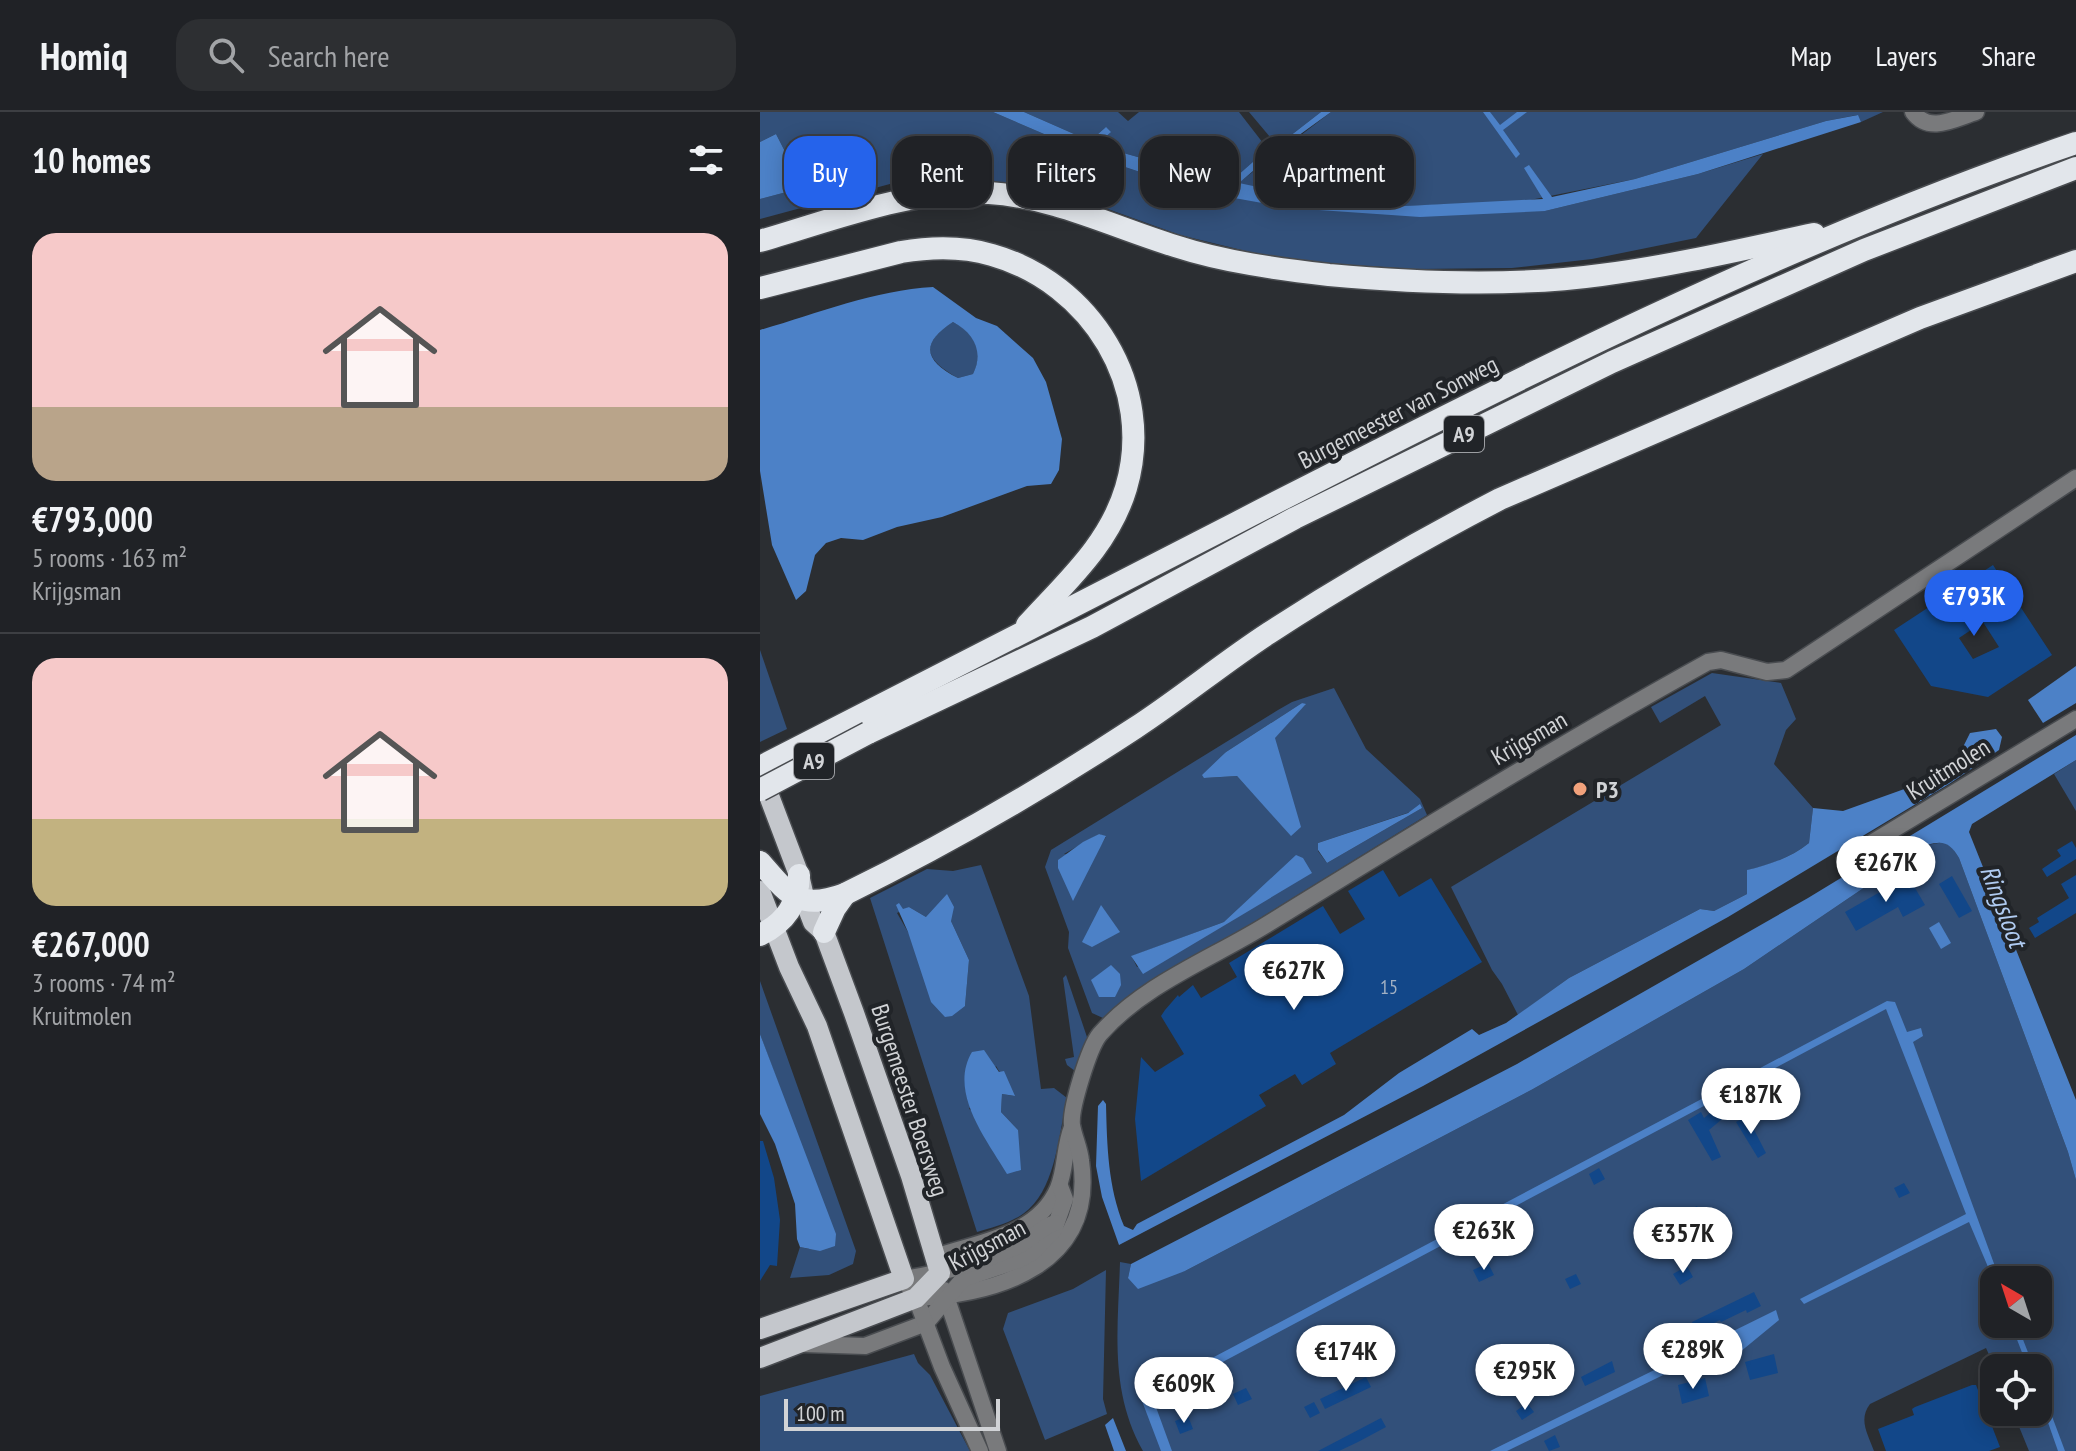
<!DOCTYPE html>
<meta charset="utf-8">
<style>
:root{--surface:#202226;--page:#2d2f32;--text:#f1f3f6;--muted:#a2a4a7;--line:#3d3f43;--accent:#2563eb}
body{margin:0;font-family:"PT Sans Narrow",sans-serif;background:var(--page);color:var(--text);height:100vh;display:flex;flex-direction:column;font-size:30px;white-space:nowrap}
*{box-sizing:border-box;margin:0}
p{font-size:26px;color:var(--muted)}
.icon{flex:none;width:44px;height:44px;fill:none;stroke:currentColor;stroke-width:2;stroke-linecap:round;stroke-linejoin:round}
.map{position:relative;flex:1;overflow:hidden}
.details{display:flex;flex-direction:column;background:var(--surface);width:760px}
.details>*{flex:none}
.guide{position:absolute;left:24px;top:24px;width:760px;height:72px;display:flex;gap:16px}
.needle{width:52px;rotate:321deg}
.controls{position:absolute;left:1220px;top:1154px;display:grid;gap:16px}
.controls a{display:grid;place-items:center;width:72px;height:72px;border-radius:16px;background:var(--surface);box-shadow:0 4px 20px #0003,0 0 0 2px var(--line);font-size:40px}
.scale{position:absolute;left:24px;bottom:20px;width:216px;box-sizing:border-box;padding-left:8px;border:4px solid #d1d3d6;border-top:0;font-size:22px;line-height:28px;white-space:nowrap;color:#d1d3d6;-webkit-text-stroke:6px #212428;paint-order:stroke}
.price{position:absolute;translate:-50% -68px;padding:0 18px;border-radius:28px;background:#fff;color:#222;font-size:26px;line-height:52px;filter:drop-shadow(0 2px 4px #0008)}
.price::after{content:'';position:absolute;left:50%;top:48px;width:24px;height:18px;margin-left:-12px;background:inherit;clip-path:polygon(0 0,100% 0,50% 100%)}
.price.selected{background:var(--accent);color:#fff}
ul{padding:0;list-style:none}
li{display:grid;align-content:center;gap:16px;height:424px;padding:0 32px}
li+li{border-top:2px solid var(--line)}
li span{display:grid;place-items:center;height:248px;border-radius:24px;color:#555}
li>.icon{margin-inline-start:auto}
span .icon{width:144px;height:144px;fill:#fffc;stroke-width:1}
li b{font-size:34px}
h2{display:flex;justify-content:space-between;align-items:center;height:96px;padding:0 32px;font-size:34px}
.pill{padding:0 28px;border-radius:24px;background:var(--surface);box-shadow:0 4px 20px #0003,0 0 0 2px var(--line);font-size:28px;line-height:72px}
.pill.selected{background:var(--accent);color:#fff}
header{display:flex;align-items:center;gap:48px;box-sizing:border-box;height:112px;padding:0 40px;background:var(--surface);border-bottom:2px solid var(--line)}
header strong{font-size:38px}
nav{display:flex;gap:44px;margin-inline-start:auto;font-size:28px}
.search{width:560px;height:72px;background:var(--page);display:flex;align-items:center;gap:20px;box-sizing:border-box;padding:0 28px;border-radius:24px;color:var(--muted);font-size:30px}
main{display:flex;flex:1;min-height:0}
.map>svg:first-child{display:block}
</style>
<header>
<strong>Homiq</strong>
<div class="search"><svg class="icon" aria-label="search" viewBox="0 0 24 24"><circle cx="10" cy="10" r="6"/><path d="M15 15l6 6"/></svg>Search here</div>
<nav><a>Map</a><a>Layers</a><a>Share</a></nav>
</header>
<main>
<section class="details">
<h2>10 homes<svg class="icon" aria-label="filters" viewBox="0 0 24 24"><path d="M4 7h16M4 17h16"/><circle cx="9" cy="7" r="2"/><circle cx="15" cy="17" r="2"/></svg></h2>
<ul>
<li><span style="background:linear-gradient(#f6c9c9 70%,#b9a48a 0)"><svg class="icon" aria-label="home" viewBox="0 0 24 24"><path d="M3 11l9-7 9 7M6 9v11h12V9"/></svg></span><div><b>€793,000</b><p>5 rooms · 163 m²</p><p>Krijgsman</p></div></li>
<li><span style="background:linear-gradient(#f6c9c9 65%,#c2b280 0)"><svg class="icon" aria-label="home" viewBox="0 0 24 24"><path d="M3 11l9-7 9 7M6 9v11h12V9"/></svg></span><div><b>€267,000</b><p>3 rooms · 74 m²</p><p>Kruitmolen</p></div></li>
</ul>
</section>
<div class="map">
<svg width="1316" height="1339" viewBox="0 0 1316 1339">
<rect width="100%" height="100%" fill="#2b2e32"/>
<!-- green -->
<g fill="#32507a" fill-rule="evenodd">
<path d="M0 0H233L347 49 404 68 530 96 785 99 938 62 1003 42 936 126 832 147 752 156 655 157 576 152 498 142 420 123 345 96 264 75 141 69 0 107V87L72 68 36 61 16 22 0 30Z"/>
<path d="M264 0H358L368 9 379 0H479L503 31 510 25 489 0H561L521 31 511 34 469 71 360 40 337 30 346 15 330 29Z"/>
<path d="M571 0H1123L1101 10 1097 3 1066 9 875 67 765 89 626 95 554 87 477 72Z"/>
<path d="M193 210C215 221 224 240 213 262L198 266C165 248 159 232 193 210Z"/>
<path d="M0 538 27 617 0 630Z"/>
<path d="M952 561 1021 571 1036 607 1026 618 1014 652 1053 696 1049 731C1032 745 1009 753 988 758L987 782 954 799 940 797 809 866 758 903 742 872 732 858 691 775 961 613 945 584 900 611 891 595Z"/>
<path d="M574 576 606 637 660 687 667 703 397 870 373 881 358 896 343 906 332 901 308 836 309 820 285 755 291 738 518 598 532 590ZM542 591 545 593 514 626 531 723 477 664 445 666 466 640ZM662 696 567 751 558 739V731ZM339 722 346 725 332 747 304 742ZM464 810 377 855 372 845V844Z"/>
<path d="M1316 648V699L1294 662Z"/>
<path d="M1184 730 1192 735 1199 746 1308 1040 1316 1068V1339H1269L1253 1300H1278V1256H1235L1226 1236 1110 1292C1098 1308 1108 1322 1114 1339H383C349 1278 358 1217 360 1150L371 1152 368 1166 425 1159 773 977 984 857 1167 733ZM1234 1168H1278V1212H1234Z"/>
<path d="M221 753 269 884 281 977 294 976 307 986C299 1021 296 1072 269 1097 255 1110 234 1115 217 1120L110 786 167 757 193 759ZM149 795 166 805 191 809 209 848 205 894 148 820 137 801ZM236 954 254 984 242 982 241 1000 258 1018 209 997Z"/>
<path d="M306 863 328 928 315 959 307 953 305 947 314 945 303 866Z"/>
<path d="M0 869 96 1139 93 1152 69 1163 30 1166 40 1135 49 1137 57 1076 0 922Z"/>
<path d="M346 1158 343 1287 347 1302 285 1328 243 1217 248 1201 313 1177Z"/>
<path d="M154 1242 158 1251 170 1263 210 1339H0V1284Z"/>
</g>
<!-- water -->
<g fill="#4c81c7" fill-rule="evenodd">
<path d="M233 0H264L330 29 346 15 351 20 338 31 360 40 469 71 511 34 521 31 561 0H571L513 42 479 71 554 87 626 95 783 87 764 56 769 53 792 85 875 67 1066 9 1098 3 1101 10 938 62 785 99 660 105 530 96 463 84 404 68 347 49Z"/>
<path d="M723 0H730L740 13 757 0H767L743 18 760 42 756 46Z"/>
<path d="M16 22 36 61 68 47 72 68 0 87V30Z"/>
<path d="M173 175 216 206 237 214 273 246 286 270 302 327 299 358 291 372 267 374 182 405 137 415 103 428 81 426 66 431 55 443 46 479 36 488 12 433 0 359V218C56 202 115 178 173 175ZM193 210C214 221 224 240 213 262L198 266C165 249 159 232 193 210Z"/>
<path d="M1316 554V591L1283 611 1268 588Z"/>
<path d="M542 591 546 592 515 626 541 715 531 724 477 664 444 666 442 663 466 640Z"/>
<path d="M1236 617 1242 625 1239 638 1189 672 968 805 663 974 359 1133 342 1085 336 1054 338 994 343 988 346 992C347 1034 348 1075 364 1114L373 1118 377 1112 584 1003 639 961 712 917 719 923 746 911 809 866 940 797 954 799 987 782V758C1009 753 1032 745 1049 731L1053 696 1083 699 1189 661 1198 655 1204 633 1210 621Z"/>
<path d="M1316 623V648L1212 712 1209 720 1316 988V1068L1308 1040 1199 746C1190 731 1184 728 1167 733L984 857 773 977 425 1159 378 1177 368 1166 371 1152 757 952 1048 786Z"/>
<path d="M660 692 662 696 567 751 558 738V731L648 701Z"/>
<path d="M339 722 346 724 313 789 298 756V748L323 730Z"/>
<path d="M536 743 543 746 552 761 383 862 371 844 464 810Z"/>
<path d="M187 782 194 795 191 809 209 848 205 894 192 904 185 905 171 890 148 820 136 793 139 791 143 797 149 795 166 805Z"/>
<path d="M341 793 360 820 332 835 322 830Z"/>
<path d="M1179 810 1191 831 1181 837 1169 816Z"/>
<path d="M351 853 360 862 361 873 355 885H339L331 868Z"/>
<path d="M1127 889 1135 890 1147 920 1161 916 1163 924 1153 930 1240 1168 1234 1169 1209 1110 1044 1192 1040 1187 1206 1102 1126 897 393 1287 412 1339H401L382 1289 386 1281Z"/>
<path d="M0 922 76 1122 75 1134 60 1139 40 1135 37 1127 35 1092 15 1032 0 1002Z"/>
<path d="M224 938 239 960 244 959 255 984 242 982 241 1000 258 1018 261 1058 247 1062C227 1028 188 980 212 940Z"/>
<path d="M1016 1198 1019 1208 963 1254 957 1256 930 1250 747 1339H730Z"/>
<path d="M1251 1212H1257L1274 1256H1268Z"/>
<path d="M1278 1267 1305 1339H1298L1278 1282Z"/>
<path d="M353 1306 366 1339H354L345 1313Z"/>
</g>
<!-- building -->
<g fill="#124789" fill-rule="evenodd">
<path d="M1233 453 1292 543 1228 585 1171 574 1134 518ZM1223 510 1239 535 1213 547 1199 526Z"/>
<path d="M1312 729 1316 736V747L1287 765 1282 757 1301 744 1297 738Z"/>
<path d="M623 758 639 785 671 766 722 850 570 941 576 952 542 973 535 962 499 983 506 994 381 1069 375 1007 381 945 395 960 424 942 401 904 405 898 418 883 419 885 433 873 441 886 477 865 469 851 563 794 580 822 605 807 588 779Z"/>
<path d="M1316 763V801L1275 826 1269 816 1279 810 1277 806 1309 786 1301 772Z"/>
<path d="M1148 764 1165 793 1143 805 1138 795 1096 819 1085 800Z"/>
<path d="M1192 764 1212 799 1199 806 1179 772Z"/>
<path d="M1012 962 1018 974 1007 979 1001 968Z"/>
<path d="M969 985 974 991V997L949 1018 961 1045 952 1049 928 1008 941 1000 944 1006Z"/>
<path d="M987 1004 1006 1041 998 1046 976 1010Z"/>
<path d="M0 1029H3L14 1066 20 1108 17 1154 10 1153 0 1169Z"/>
<path d="M839 1056 845 1067 834 1073 829 1062Z"/>
<path d="M1144 1071 1150 1081 1139 1086 1134 1076Z"/>
<path d="M937 1094 942 1104 930 1110 925 1100Z"/>
<path d="M728 1151 734 1163 719 1170 713 1158Z"/>
<path d="M927 1154 933 1165 920 1173 913 1162Z"/>
<path d="M816 1162 821 1172 810 1177 805 1167Z"/>
<path d="M994 1180 1001 1194 987 1201 986 1198 961 1210 960 1208 936 1220 932 1210Z"/>
<path d="M1014 1242 1018 1261 990 1268 985 1250Z"/>
<path d="M852 1249 855 1260 825 1274 821 1265Z"/>
<path d="M606 1265 611 1275 565 1297 560 1287Z"/>
<path d="M945 1266 949 1284 922 1292 918 1273Z"/>
<path d="M1212 1273H1216L1240 1335 1229 1339H1126L1118 1317 1154 1303 1152 1297 1155 1295Z"/>
<path d="M486 1276 492 1287 478 1293 473 1282Z"/>
<path d="M554 1290 560 1301 550 1306 544 1295Z"/>
<path d="M767 1291 774 1300 762 1308 756 1299Z"/>
<path d="M428 1304 433 1317 420 1322 415 1309Z"/>
<path d="M621 1306 626 1315 598 1330 579 1339H558Z"/>
<path d="M795 1323 800 1335 789 1339 784 1329Z"/>
</g>
<g fill="none" stroke-linecap="round" stroke-linejoin="round">
<defs>
<g id="minor">
<path d="M1153 0C1169 22 1194 7 1216 0"/>
<path d="M1085 747 1316 607"/>
<path d="M175 1145C218 1130 278 1124 298 1076 306 1057 304 1034 312 1015"/>
<path d="M184 1178 238 1339"/>
<path d="M156 1186C240 1182 336 1152 321 1049 320 1037 314 1025 312 1013 310 997 329 935 340 922 384 872 451 847 506 813 652 723 798 633 948 550L961 548 1007 560 1026 558 1316 366"/>
<path d="M166 1211 203 1167 259 1148 273 1140 294 1118 305 1087 300 1074"/>
<path d="M44 1232 105 1234 166 1211"/>
<path d="M220 1339 182 1255 156 1186 144 1167C182 1161 223 1150 258 1134 271 1128 282 1114 295 1111"/>
</g>
<g id="major">
<path d="M0 660 39 763 45 789 53 810 64 820 94 901 151 1064 180 1161 156 1186 0 1246"/>
<path d="M0 779 29 855 57 914 144 1167 0 1217"/>
</g>
<g id="highway">
<path d="M0 129C73 108 152 76 229 81 294 85 353 115 415 134 464 150 518 157 569 163 656 171 754 175 841 163 912 154 984 137 1054 122"/>
<path d="M0 176 141 140C171 135 202 134 232 143 331 171 396 275 366 376 349 433 306 470 267 513"/>
<path d="M108 621 332 515 535 406 852 250 1104 138 1316 56"/>
<path d="M0 655C159 574 318 493 476 411 749 270 1025 130 1316 31"/>
<path d="M0 750C29 783 38 799 85 782 185 733 282 677 375 616 421 586 463 551 509 521 584 472 661 428 740 387L1160 206 1316 149"/>
<path d="M64 820 75 796 85 782"/>
<path d="M0 823C26 810 38 792 39 763"/>
</g>
</defs>
<!-- minor casing -->
<use href="#minor" stroke="#494c50" stroke-width="19"/>
<!-- major casing -->
<use href="#major" stroke="#494c50" stroke-width="23"/>
<!-- highway casing -->
<use href="#highway" stroke="#494c50" stroke-width="25"/>
<!-- minor -->
<use href="#minor" stroke="#797a7c" stroke-width="16"/>
<!-- major -->
<use href="#major" stroke="#c4c7cc" stroke-width="20"/>
<!-- highway -->
<use href="#highway" stroke="#e2e6eb" stroke-width="22"/>
<defs>
<path id="highway-bridge" d="M0 678 108 621"/>
</defs>
<!-- highway-bridge casing -->
<use href="#highway-bridge" stroke="#494c50" stroke-width="25" stroke-linecap="butt"/>
<!-- highway-bridge -->
<use href="#highway-bridge" stroke="#e2e6eb" stroke-width="22"/>
</g>
<!-- markers -->
<circle fill="#f1a17b" stroke="#212428" stroke-width="3" cx="820" cy="677" r="8"/>
<g text-anchor="middle" dominant-baseline="central" stroke-width="8" stroke-linejoin="round" paint-order="stroke">
<!-- number labels -->
<g font-size="20" fill="#a1b0c3">
<text x="629" y="875">15</text>
</g>
<!-- shield labels -->
<g fill="#212428" stroke="#9c9ea2" stroke-width="2">
<rect x="684" y="304" width="40" height="36" rx="6"/>
<rect x="34" y="631" width="40" height="36" rx="6"/>
</g>
<g font-size="22" font-weight="bold" fill="#d1d3d6">
<text x="704" y="322">A9</text>
<text x="54" y="649">A9</text>
</g>
<!-- street labels -->
<g font-size="24" fill="#d1d3d6" stroke="#212428">
<text transform="translate(638 300) rotate(-27)">Burgemeester van Sonweg</text>
<text transform="translate(769 626) rotate(-30)">Krijgsman</text>
<text transform="translate(1188 657) rotate(-32)">Kruitmolen</text>
<text transform="translate(150 988) rotate(72)">Burgemeester Boersweg</text>
<text transform="translate(227 1133) rotate(-28)">Krijgsman</text>
</g>
<!-- poi labels -->
<g font-size="24" font-weight="bold" fill="#d1d3d6" stroke="#212428" text-anchor="start">
<text x="836" y="677">P3</text>
</g>
<!-- water labels -->
<g font-size="26" font-style="italic" fill="#b0cbf1" stroke="#212428">
<text transform="translate(1244 794) rotate(69)">Ringsloot</text>
</g>
</g>
</svg>
<div class="controls">
<a><svg class="needle" viewBox="-14 -14 28 28"><path d="M0-13l5 13h-10z" fill="#e53935"/><path d="M0 13l5-13h-10z" fill="#a2a4a7"/></svg></a>
<a><svg class="icon" aria-label="locate" viewBox="0 0 24 24"><circle cx="12" cy="12" r="6"/><path d="M12 2v4M12 18v4M2 12h4M18 12h4"/></svg></a>
</div>
<div class="scale">100 m</div>
<b class="price selected" style="left:1214px;top:526px">€793K</b>
<b class="price" style="left:1126px;top:792px">€267K</b>
<b class="price" style="left:534px;top:900px">€627K</b>
<b class="price" style="left:991px;top:1024px">€187K</b>
<b class="price" style="left:724px;top:1160px">€263K</b>
<b class="price" style="left:923px;top:1163px">€357K</b>
<b class="price" style="left:933px;top:1279px">€289K</b>
<b class="price" style="left:586px;top:1281px">€174K</b>
<b class="price" style="left:765px;top:1300px">€295K</b>
<b class="price" style="left:424px;top:1313px">€609K</b>
<div class="guide">
<a class="pill selected">Buy</a>
<a class="pill">Rent</a>
<a class="pill">Filters</a>
<a class="pill">New</a>
<a class="pill">Apartment</a>
</div>
</div>
</main>
